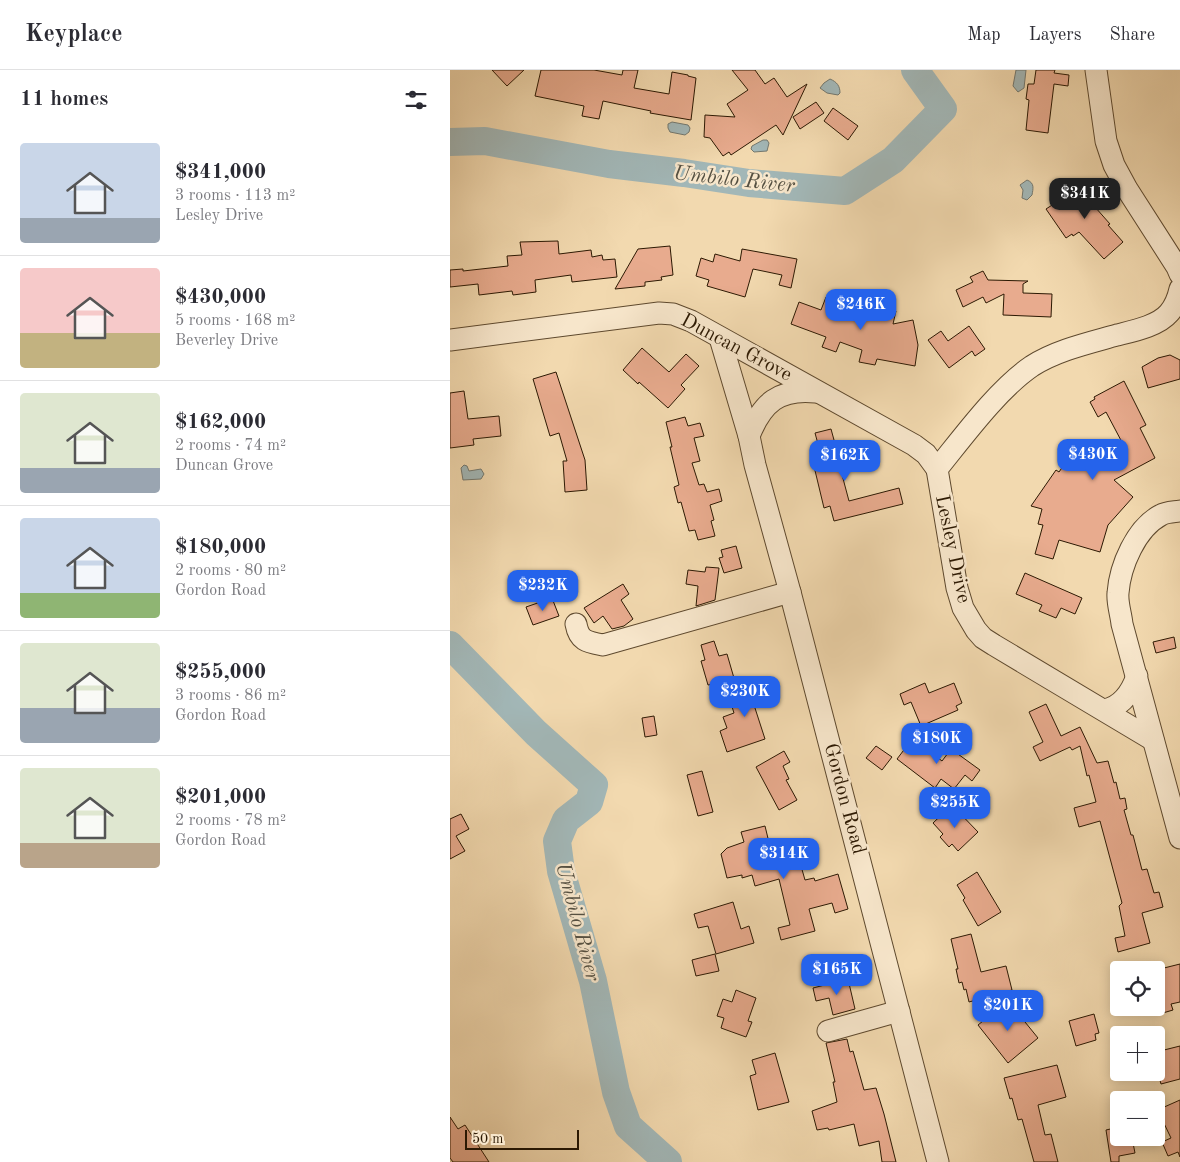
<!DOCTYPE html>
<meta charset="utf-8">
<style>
:root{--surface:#fff;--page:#f7f7f7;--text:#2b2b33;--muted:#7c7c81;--line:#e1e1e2;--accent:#2563eb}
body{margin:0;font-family:"Old Standard TT",serif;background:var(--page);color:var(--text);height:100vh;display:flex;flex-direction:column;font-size:19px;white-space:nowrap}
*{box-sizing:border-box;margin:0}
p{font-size:16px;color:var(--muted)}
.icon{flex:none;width:28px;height:28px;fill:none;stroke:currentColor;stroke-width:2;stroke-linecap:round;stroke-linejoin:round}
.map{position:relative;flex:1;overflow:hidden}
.panel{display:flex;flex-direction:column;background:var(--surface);width:450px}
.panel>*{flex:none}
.buttons{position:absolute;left:660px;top:891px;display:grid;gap:10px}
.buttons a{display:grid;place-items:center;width:55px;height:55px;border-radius:5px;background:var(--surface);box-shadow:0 2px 12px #0003;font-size:25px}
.scale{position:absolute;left:15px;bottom:12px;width:114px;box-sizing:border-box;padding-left:5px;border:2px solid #2c1903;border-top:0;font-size:14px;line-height:18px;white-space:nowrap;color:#2c1903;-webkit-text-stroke:4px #f7e6cb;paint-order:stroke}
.price{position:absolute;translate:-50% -42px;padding:0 11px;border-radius:10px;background:var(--accent);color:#fff;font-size:16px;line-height:32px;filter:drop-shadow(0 1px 2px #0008)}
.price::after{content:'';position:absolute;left:50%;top:30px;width:15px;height:11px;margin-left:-8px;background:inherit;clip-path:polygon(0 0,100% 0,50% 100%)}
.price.on{background:#222;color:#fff}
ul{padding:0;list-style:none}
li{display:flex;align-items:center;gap:15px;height:125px;padding:0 20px}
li+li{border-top:1px solid var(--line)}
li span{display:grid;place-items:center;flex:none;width:140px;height:100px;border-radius:5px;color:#555}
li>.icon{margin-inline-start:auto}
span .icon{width:60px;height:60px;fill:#fffc;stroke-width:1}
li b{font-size:21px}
h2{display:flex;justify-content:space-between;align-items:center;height:60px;padding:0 20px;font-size:21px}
header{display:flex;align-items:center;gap:30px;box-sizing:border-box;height:70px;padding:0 25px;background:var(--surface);border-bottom:1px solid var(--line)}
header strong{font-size:24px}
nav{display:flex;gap:28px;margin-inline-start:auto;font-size:18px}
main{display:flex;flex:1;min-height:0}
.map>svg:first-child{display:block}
</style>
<header>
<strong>Keyplace</strong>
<nav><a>Map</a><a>Layers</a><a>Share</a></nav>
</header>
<main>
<section class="panel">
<h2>11 homes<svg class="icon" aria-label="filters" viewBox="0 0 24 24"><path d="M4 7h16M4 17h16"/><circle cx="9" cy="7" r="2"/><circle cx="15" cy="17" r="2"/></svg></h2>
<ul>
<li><span style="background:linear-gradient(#c9d6e8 75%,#9aa5b1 0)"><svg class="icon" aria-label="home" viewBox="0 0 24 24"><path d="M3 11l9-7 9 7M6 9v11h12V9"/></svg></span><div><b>$341,000</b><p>3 rooms · 113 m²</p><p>Lesley Drive</p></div></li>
<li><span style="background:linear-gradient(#f6c9c9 65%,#c2b280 0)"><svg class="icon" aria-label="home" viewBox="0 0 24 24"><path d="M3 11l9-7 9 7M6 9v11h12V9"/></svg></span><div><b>$430,000</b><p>5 rooms · 168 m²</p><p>Beverley Drive</p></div></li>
<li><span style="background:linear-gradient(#dfe7d0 75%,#9aa5b1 0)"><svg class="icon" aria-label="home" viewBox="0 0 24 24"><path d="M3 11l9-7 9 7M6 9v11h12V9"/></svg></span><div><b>$162,000</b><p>2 rooms · 74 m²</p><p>Duncan Grove</p></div></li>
<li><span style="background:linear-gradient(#c9d6e8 75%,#8fb573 0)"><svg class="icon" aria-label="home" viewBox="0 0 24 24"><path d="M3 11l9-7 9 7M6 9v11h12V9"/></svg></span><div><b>$180,000</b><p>2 rooms · 80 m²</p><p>Gordon Road</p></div></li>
<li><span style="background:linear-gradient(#dfe7d0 65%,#9aa5b1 0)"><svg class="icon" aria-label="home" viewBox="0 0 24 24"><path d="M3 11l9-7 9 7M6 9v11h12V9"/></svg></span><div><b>$255,000</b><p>3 rooms · 86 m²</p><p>Gordon Road</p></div></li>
<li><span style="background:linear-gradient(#dfe7d0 75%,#b9a48a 0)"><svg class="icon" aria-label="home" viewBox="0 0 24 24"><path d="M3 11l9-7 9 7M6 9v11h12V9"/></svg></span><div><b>$201,000</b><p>2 rooms · 78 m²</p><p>Gordon Road</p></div></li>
</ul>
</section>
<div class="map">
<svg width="730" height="1092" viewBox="0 0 730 1092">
<rect width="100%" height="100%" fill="#f2d9af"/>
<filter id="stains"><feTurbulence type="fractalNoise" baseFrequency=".004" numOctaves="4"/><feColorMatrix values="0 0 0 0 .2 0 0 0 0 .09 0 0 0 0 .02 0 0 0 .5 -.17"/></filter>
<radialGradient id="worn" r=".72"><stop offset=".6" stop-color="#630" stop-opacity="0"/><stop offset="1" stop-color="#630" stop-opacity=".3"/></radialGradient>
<!-- water -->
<g fill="#a2b7b7" stroke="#73786f">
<path d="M566 0H576L574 18 568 22 563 16Z"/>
<path d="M380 9C387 12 390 16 390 23L388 25 377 23 370 18 374 13Z"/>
<path d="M222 52 238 55 240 58 239 62 235 65 220 62 218 58V54Z"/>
<path d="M313 70H317L319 73 317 81 304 82 301 79 302 76Z"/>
<path d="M577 110C585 113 583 119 582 125L577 130 572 128 573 120 570 115Z"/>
<path d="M14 395 17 396 19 401 31 399 34 404 31 409 13 410 11 398Z"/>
</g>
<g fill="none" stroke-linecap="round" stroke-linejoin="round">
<!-- river -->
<g stroke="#a2b7b7" stroke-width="28">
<path d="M0 72 35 71 159 94 234 103 299 113 395 121 443 90 493 39 465 0"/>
<path d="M0 575 86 663 144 715 139 732 116 750 107 771 111 801 143 911 166 1022 178 1056 218 1092"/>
</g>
</g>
<!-- building -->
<g fill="#e8ab8e" stroke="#2c1903">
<path d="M42 0H74L57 16Z"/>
<path d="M91 0H144L172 5 173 0H188L184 18 219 24 222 2 238 5V6L246 8 241 50 200 43 201 41 153 31 149 49 132 46 134 36 85 26Z"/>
<path d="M282 0H305L315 14 324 8 337 27 357 14 333 65 326 55 281 85 279 82 273 86 260 68 254 67 255 45 285 47 277 34 298 20Z"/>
<path d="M586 0H605L604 3 619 5 618 16 604 14 598 63 576 60 579 30 576 29 578 14H584Z"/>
<path d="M366 32 374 43 350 59 343 47Z"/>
<path d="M383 38 408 56 398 70 374 51Z"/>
<path d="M636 113 650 133 645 137 660 154 658 155 673 172 654 189 629 162 623 166 622 164 616 168 596 139Z"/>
<path d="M108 171 109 184 141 180 142 187 152 185 153 190 165 189 167 207 122 212 121 205 85 210 86 222 63 225 62 221 29 225 28 214 0 217V200L13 199V201L58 196 57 186 72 185 70 172Z"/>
<path d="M220 176 223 205 211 207 212 210 195 212V216L165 219 188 179Z"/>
<path d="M292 179 347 189 341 218 329 215 332 205 303 199 295 227 257 216 259 210 246 206 251 188 263 192 265 184 290 191Z"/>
<path d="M533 201 538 210 578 211 573 214V223L602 224 601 247 553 245 554 224 536 233 533 227 513 237 506 220 523 212 520 207Z"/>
<path d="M376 227 422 244 424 237 446 241 443 254 463 250 468 275 465 296 427 289 425 295 409 292 412 280 390 272 386 282 372 277 376 267 341 254 349 232 371 240Z"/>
<path d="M519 256 535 279 525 286 522 281 499 298 478 270 491 261 498 271Z"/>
<path d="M192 278 219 302 236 284 249 296 231 315 235 319 218 338 189 312 188 314 173 300Z"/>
<path d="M720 285 730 290V309L698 318 692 297 708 288Z"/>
<path d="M106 302 135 390 137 420 115 422 113 391H117L109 363 100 366 83 309Z"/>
<path d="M674 311 696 355 690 358 705 388 664 410 683 427 658 455 650 482 609 470 603 489 585 484 593 455 588 454 592 439 581 436 606 400 609 402 618 389 621 392 625 386 627 388 632 380 646 390 674 376 656 342 648 347 640 332 645 329 644 327Z"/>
<path d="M14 321 18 349 49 346 51 366 23 369 24 375 0 378V323Z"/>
<path d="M235 347 238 356 250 353 254 366 244 368 250 391 242 393 249 415 254 414 257 422 269 419 272 431 260 435 264 450 261 451 265 466 248 470 245 460 239 461 231 432 228 433 224 417 229 415 220 377H222L216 352Z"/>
<path d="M381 359 387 381 404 377 409 396 391 401 399 431 449 418 453 434 384 451 380 436 374 438 362 388 371 385 365 363Z"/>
<path d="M286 476 292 498 274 503 269 488 273 487 271 480Z"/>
<path d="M256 497 269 498 265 530 246 536 248 516 236 514 238 500 255 502Z"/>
<path d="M575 503 632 528 625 544 611 538 606 548 589 541 592 535 566 524Z"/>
<path d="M173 514 179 524 171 530 183 549 174 556 162 559 153 546 144 553 134 538Z"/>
<path d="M102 528 109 546 83 555 76 537Z"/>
<path d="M724 567 726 578 706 583 703 572Z"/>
<path d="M264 571 269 586 277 584 286 615 266 621 264 614 258 615 251 591 255 590 251 575Z"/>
<path d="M316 612 322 629 304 635 315 669 277 682 270 661 277 658 273 647 284 643 278 624Z"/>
<path d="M475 613 479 623 504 613 512 633 506 636 508 640 471 656 461 632 454 635 450 624Z"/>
<path d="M596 634 611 666 630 657 647 693 658 691 664 713 666 712 670 729 675 728 677 739 674 740 681 765H683L692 800 697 799 704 823 709 822 713 837 692 843 700 873 668 882 665 868 675 866 669 836 672 833 650 751 629 757 624 738 646 732 639 705 637 706 630 676 622 680 620 677 590 691 583 677 593 672 579 642Z"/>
<path d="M204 646 207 665 195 667 192 648Z"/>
<path d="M463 668 492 691 501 679 530 700 522 711 515 705 504 719 491 709 485 718 447 689Z"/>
<path d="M426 676 442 687 432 700 416 688Z"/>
<path d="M334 681 340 692 333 696 339 709 336 710 347 730 329 740 306 697Z"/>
<path d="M252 701 263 742 248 746 237 705Z"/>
<path d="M502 735 528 762 508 781 502 774 499 777 490 767 493 764 483 753Z"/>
<path d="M11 744 19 759 6 766 15 781 0 789V749Z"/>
<path d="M315 756 323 789 347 782 355 810 364 808 365 811 388 804 398 839 385 843 382 833 359 839 365 861 331 870 328 858 340 855 329 809 305 816 302 805 292 808V805L277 808 271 784 277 778 294 772 291 762Z"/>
<path d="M527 802 551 842 528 856 513 830 515 828 507 815Z"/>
<path d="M283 832 291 859 299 856 304 873 266 884 258 856 248 858 244 844Z"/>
<path d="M521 864 531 902 556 896 562 920 519 932 516 919 514 920 512 912 509 913 506 899H508L501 869Z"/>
<path d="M265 884 269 901 246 906 242 890Z"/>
<path d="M730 894V932L721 934 723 940 706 945V900Z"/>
<path d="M398 909 405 939 383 945 379 928 366 931 363 918Z"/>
<path d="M286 920 306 928 298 951 302 952 296 967 271 958 274 948 267 946 273 929 282 932Z"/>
<path d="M558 931 588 968 558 993 528 955Z"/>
<path d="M644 944 649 963 645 964 646 970 626 976 619 951Z"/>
<path d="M397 969 400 982 403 981 414 1020 426 1018 434 1044 446 1092H432L429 1071 409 1076 404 1054 379 1060 378 1058 367 1060 362 1041 387 1032 383 1012H385L376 973Z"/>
<path d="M730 976V1009L711 1014 706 996V982Z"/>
<path d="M325 983 339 1032 308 1040 300 1006 306 1004 302 990Z"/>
<path d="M607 995 616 1027 588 1035 595 1065 601 1064 608 1092H584L572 1049 568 1050 562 1028 560 1029 554 1008Z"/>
<path d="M730 1030V1087L728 1082 718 1086 712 1072 721 1068 709 1043 713 1041 712 1038Z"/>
<path d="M0 1047 8 1059 15 1055 39 1092H3L0 1088Z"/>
<path d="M669 1057V1068H682L685 1083 669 1086V1092H661L656 1060Z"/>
</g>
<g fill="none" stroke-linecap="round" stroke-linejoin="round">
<defs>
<g id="minor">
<path d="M646 0 656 71 664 95 677 119 727 197 730 204"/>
<path d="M270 268 299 366 305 395 340 522 488 1092"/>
<path d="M0 270 209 243 223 244 241 251 464 375 476 384 487 399"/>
<path d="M299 366C312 333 329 318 366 322"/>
<path d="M730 441C724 442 716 442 711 445 686 458 670 496 668 523 667 533 671 544 672 554L730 768"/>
<path d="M126 554C129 571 137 572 153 575L340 522"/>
<path d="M654 640C671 637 681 623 687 606"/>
<path d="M703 670 544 575 533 568 526 560 513 538 507 518 487 399C513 367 548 319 582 296 607 280 639 273 667 265 683 261 708 256 719 243 725 236 728 228 730 219"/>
<path d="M378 961 449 941"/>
</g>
</defs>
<!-- minor casing -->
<use href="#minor" stroke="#5e492e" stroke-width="23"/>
<!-- minor -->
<use href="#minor" stroke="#f7e6cb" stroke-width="21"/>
</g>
<g text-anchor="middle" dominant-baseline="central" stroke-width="5" stroke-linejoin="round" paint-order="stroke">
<!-- street labels -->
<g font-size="20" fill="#2c1903" stroke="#f7e6cb">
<text transform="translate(286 278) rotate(28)">Duncan Grove</text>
<text transform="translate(502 479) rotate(78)">Lesley Drive</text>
<text transform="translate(394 729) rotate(75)">Gordon Road</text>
</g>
<!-- water labels -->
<g font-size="21" font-style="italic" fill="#555042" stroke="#f7e6cb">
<text transform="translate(284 110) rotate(6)">Umbilo River</text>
<text transform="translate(127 852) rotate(75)">Umbilo River</text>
</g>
</g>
<rect width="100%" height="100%" filter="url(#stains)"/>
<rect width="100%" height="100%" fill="url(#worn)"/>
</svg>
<div class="buttons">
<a><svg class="icon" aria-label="locate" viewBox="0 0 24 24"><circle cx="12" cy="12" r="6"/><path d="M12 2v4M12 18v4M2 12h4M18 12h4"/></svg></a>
<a>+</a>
<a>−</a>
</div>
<div class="scale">50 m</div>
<b class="price on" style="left:635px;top:150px">$341K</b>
<b class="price" style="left:411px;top:261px">$246K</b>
<b class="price" style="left:643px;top:411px">$430K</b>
<b class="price" style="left:395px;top:412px">$162K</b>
<b class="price" style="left:93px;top:542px">$232K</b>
<b class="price" style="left:295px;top:648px">$230K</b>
<b class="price" style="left:487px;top:695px">$180K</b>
<b class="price" style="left:505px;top:759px">$255K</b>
<b class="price" style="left:334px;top:810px">$314K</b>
<b class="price" style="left:387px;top:926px">$165K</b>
<b class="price" style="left:558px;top:962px">$201K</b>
</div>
</main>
